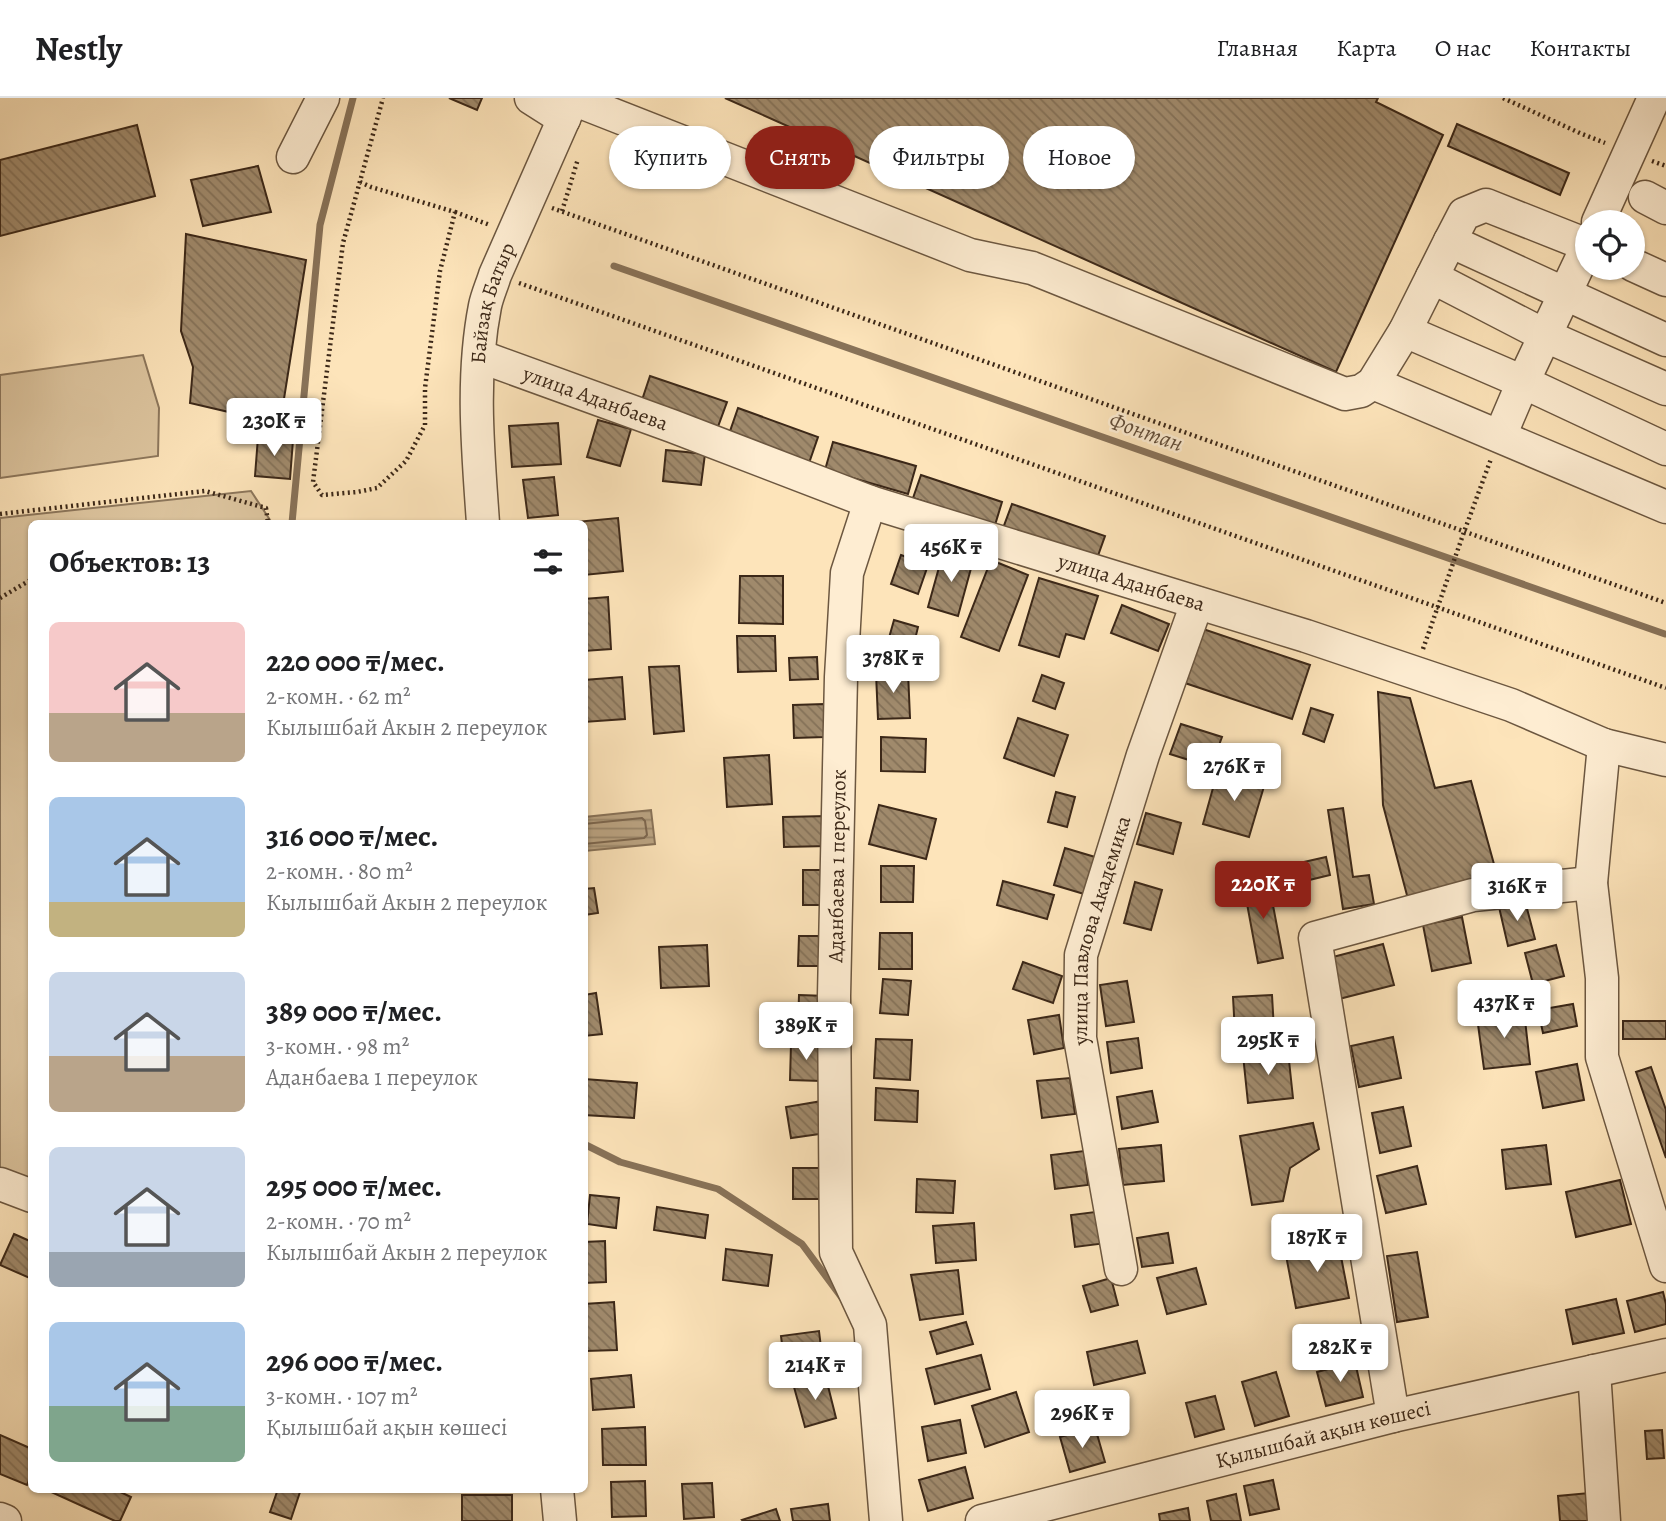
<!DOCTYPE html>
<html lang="ru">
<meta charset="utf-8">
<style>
:root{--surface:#fff;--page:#f6f6f6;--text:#202124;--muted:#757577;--line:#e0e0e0;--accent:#8f2418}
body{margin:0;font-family:Alegreya,serif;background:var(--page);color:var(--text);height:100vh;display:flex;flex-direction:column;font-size:26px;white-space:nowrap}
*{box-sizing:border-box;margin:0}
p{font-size:23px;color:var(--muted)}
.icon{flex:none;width:38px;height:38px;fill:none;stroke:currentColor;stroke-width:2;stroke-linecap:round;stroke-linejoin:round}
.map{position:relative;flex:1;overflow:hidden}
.side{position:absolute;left:28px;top:422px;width:560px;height:973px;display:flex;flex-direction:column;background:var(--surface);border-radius:10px;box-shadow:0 2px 5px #0004}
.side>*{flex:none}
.hud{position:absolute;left:609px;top:28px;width:665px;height:63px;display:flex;gap:14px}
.controls{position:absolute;left:1575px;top:112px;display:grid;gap:14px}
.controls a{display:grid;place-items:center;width:70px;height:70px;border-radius:50%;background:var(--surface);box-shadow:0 2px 5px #0004;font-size:35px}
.price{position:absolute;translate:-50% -60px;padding:0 16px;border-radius:7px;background:#fff;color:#222;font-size:23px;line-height:46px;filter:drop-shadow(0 2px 4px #0008)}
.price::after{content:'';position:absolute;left:50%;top:42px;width:21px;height:16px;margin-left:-10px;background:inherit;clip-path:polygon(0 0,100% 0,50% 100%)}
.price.active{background:var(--accent);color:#fff}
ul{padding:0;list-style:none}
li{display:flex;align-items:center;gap:21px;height:175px;padding:0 21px}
li span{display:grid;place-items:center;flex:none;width:196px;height:140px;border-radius:10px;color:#555}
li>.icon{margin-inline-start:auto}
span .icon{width:84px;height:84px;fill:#fffc;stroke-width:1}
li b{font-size:30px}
h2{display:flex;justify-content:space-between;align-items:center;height:84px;padding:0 21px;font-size:30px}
.chip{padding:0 24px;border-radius:32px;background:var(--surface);box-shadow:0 2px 5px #0004;font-size:24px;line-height:63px}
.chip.active{background:var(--accent);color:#fff}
header{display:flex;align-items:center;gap:42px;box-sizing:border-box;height:98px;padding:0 35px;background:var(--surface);border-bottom:2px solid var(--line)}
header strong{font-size:33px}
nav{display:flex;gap:38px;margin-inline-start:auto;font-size:24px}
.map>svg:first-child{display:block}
</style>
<header>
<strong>Nestly</strong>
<nav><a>Главная</a><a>Карта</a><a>О нас</a><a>Контакты</a></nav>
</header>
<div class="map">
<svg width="1666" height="1423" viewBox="0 0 1666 1423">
<defs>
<pattern id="water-rules" width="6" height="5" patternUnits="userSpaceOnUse" patternTransform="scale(1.75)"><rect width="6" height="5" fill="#bba483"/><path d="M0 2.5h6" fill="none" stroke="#99866a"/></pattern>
<pattern id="building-back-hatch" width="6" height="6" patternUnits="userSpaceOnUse" patternTransform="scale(1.75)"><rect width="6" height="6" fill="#a08a6c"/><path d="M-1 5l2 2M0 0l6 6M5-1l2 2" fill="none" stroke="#847158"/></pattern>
</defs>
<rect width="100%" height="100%" fill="#fde4ba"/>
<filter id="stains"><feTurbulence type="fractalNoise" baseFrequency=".00286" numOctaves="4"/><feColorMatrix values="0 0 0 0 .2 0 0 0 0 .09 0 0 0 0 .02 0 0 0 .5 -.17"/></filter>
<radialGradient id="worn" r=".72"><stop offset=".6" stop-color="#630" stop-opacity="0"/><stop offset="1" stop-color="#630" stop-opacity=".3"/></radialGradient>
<!-- green -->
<g fill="#dcc49e" stroke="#8c765b" stroke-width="2">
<path d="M143 257 159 310 158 358 0 380V277Z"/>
<path d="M251 393 272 425H32L31 1100 0 1086V420Z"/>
</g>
<!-- water -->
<path fill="url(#water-rules)" stroke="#887258" stroke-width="2" d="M651 712 655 746 585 753V719Z"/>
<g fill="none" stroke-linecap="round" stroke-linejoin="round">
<!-- shore -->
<path stroke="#7c664e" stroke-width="2" d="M584 726 642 720 645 723 647 737 644 740 584 746"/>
<!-- stream -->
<g stroke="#887258" stroke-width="7">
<path d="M614 168 1665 536"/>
<path d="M292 425 320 127 353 0"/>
<path d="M584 1046 620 1064 718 1091 802 1146 842 1200"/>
</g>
</g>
<!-- building -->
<g fill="url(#building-back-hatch)" stroke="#3c2818" stroke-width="2">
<path d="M449 0H482L477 12Z"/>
<path d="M725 0H1378L1376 4 1443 37 1336 274Z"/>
<path d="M1457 26 1569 75 1560 97 1448 48Z"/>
<path d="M137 27 155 98 0 138V62Z"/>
<path d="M258 68 271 114 203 128 191 82Z"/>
<path d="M186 136 306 162 280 326 190 305 193 269 181 233Z"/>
<path d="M650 278 727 304 716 334 640 308Z"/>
<path d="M738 310 818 339 808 368 728 339Z"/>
<path d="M598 322 631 331 620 368 587 359Z"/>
<path d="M558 325 561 366 512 369 509 328Z"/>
<path d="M258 339 293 342 290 381 255 378Z"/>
<path d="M833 344 916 368 908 396 825 372Z"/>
<path d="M666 352 705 356 701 387 663 383Z"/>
<path d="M921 377 1002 404 995 427 913 400Z"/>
<path d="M554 379 558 417 528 420 523 382Z"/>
<path d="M1012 406 1105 438 1095 466 1002 433Z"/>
<path d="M618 420 623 473 584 477V425H565Z"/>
<path d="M943 455 973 463 958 518 928 509Z"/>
<path d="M901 457 928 467 918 496 891 486Z"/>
<path d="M991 462 1028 477 999 553 961 539Z"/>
<path d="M740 478H783V526L739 525Z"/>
<path d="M1039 480 1098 498 1084 541 1066 536 1059 559 1019 547Z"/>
<path d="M608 499 611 551 584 553V501Z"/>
<path d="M1122 507 1169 526 1158 553 1111 535Z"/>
<path d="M894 522 918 529 912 554 887 547Z"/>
<path d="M1203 531 1310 567 1292 621 1185 585Z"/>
<path d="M737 538H775L776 573 738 574Z"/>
<path d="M817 559 818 581 790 582 789 560Z"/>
<path d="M679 568 684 633 654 636 649 569Z"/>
<path d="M908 574 910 620 878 621 876 575Z"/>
<path d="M1042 577 1064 585 1055 611 1033 603Z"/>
<path d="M622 579 625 621 584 624V582Z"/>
<path d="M1378 594 1410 600 1435 690 1471 683 1497 777 1408 801 1383 707Z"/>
<path d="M824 606 825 639 794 640 793 607Z"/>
<path d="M1311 610 1333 617 1324 644 1303 636Z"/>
<path d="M1018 620 1068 637 1054 678 1004 660Z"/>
<path d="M1181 626 1222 639 1211 669 1170 656Z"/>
<path d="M881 639 926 641 925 674 881 673Z"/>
<path d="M769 657 772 706 727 709 724 660Z"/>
<path d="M1218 672 1265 685 1249 739 1203 726Z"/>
<path d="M1056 694 1075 699 1067 729 1048 724Z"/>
<path d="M879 707 936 721 926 761 869 746Z"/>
<path d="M1343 710 1353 779 1369 777 1374 806 1343 811 1328 712Z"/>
<path d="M1146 715 1181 725 1173 756 1137 746Z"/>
<path d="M827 718 828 748 784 749 783 719Z"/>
<path d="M1065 750 1095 759 1084 796 1054 787Z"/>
<path d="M1326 759 1330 777 1301 784 1295 766Z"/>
<path d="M881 768H914L913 804H881Z"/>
<rect x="803" y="772" width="21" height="35"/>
<path d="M1268 781 1283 860 1258 865 1243 784Z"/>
<path d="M1003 783 1054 797 1047 821 997 807Z"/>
<path d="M1135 784 1162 792 1151 832 1124 825Z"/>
<path d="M594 790 598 815 584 817V791Z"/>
<path d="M1525 803 1535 841 1508 848 1499 809Z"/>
<path d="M1462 819 1471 865 1432 873 1423 827Z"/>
<path d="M880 835H912V871H879Z"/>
<path d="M799 838H829V868H798Z"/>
<path d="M1383 846 1394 887 1339 901 1329 860Z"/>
<path d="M707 847 709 888 661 890 659 849Z"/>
<path d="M1556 847 1564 878 1533 886 1525 855Z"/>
<path d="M1023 864 1062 878 1053 905 1013 891Z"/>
<path d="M883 881 911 883 908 917 880 915Z"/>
<path d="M1127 883 1134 924 1106 928 1100 887Z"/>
<path d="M596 895 602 936 584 938V897Z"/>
<path d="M799 897 827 898 826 929 798 928Z"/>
<path d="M1272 897 1274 932 1235 935 1233 899Z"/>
<path d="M1573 906 1577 928 1543 935 1538 912Z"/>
<path d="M1524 913 1530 966 1484 971 1477 919Z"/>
<path d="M1059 917 1064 950 1034 956 1028 922Z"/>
<rect x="1623" y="923" width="43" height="18"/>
<path d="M1393 939 1401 980 1359 989 1351 948Z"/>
<path d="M1138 940 1142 970 1111 975 1107 944Z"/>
<path d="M876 941 912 942 910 982 874 980Z"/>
<path d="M791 946 822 947 821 983 790 982Z"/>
<path d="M1288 953 1293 1000 1248 1005 1243 957Z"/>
<path d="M1577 966 1584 1002 1543 1010 1536 974Z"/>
<path d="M1651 969 1666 1012V1060L1636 974Z"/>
<path d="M1070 980 1075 1016 1042 1020 1037 983Z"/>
<path d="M584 981 637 985 634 1020 584 1017Z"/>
<path d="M876 990 918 993 917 1024 875 1022Z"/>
<path d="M1152 993 1158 1024 1122 1031 1117 999Z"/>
<path d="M822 1003 827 1035 791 1040 786 1009Z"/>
<path d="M1403 1009 1411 1048 1380 1055 1372 1015Z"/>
<path d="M1313 1025 1319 1051 1290 1070 1283 1103 1252 1107 1240 1038Z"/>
<path d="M1161 1047 1164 1083 1123 1087 1119 1051Z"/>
<path d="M1546 1047 1551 1086 1506 1091 1502 1052Z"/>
<path d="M1084 1053 1088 1087 1055 1091 1051 1057Z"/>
<path d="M1417 1068 1426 1106 1386 1115 1377 1078Z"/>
<rect x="793" y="1070" width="34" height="31"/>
<path d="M917 1081 955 1083 953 1115 916 1114Z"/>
<path d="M1620 1082 1631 1126 1576 1139 1566 1094Z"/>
<path d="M590 1097 619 1100 616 1130 587 1126Z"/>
<path d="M657 1109 708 1117 705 1140 654 1132Z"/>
<path d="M1103 1113 1107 1145 1075 1149 1071 1117Z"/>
<path d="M974 1125 976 1162 936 1165 933 1128Z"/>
<path d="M1168 1135 1173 1165 1142 1169 1137 1140Z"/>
<path d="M14 1136 32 1144V1181L0 1167Z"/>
<path d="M605 1143 606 1184 584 1185V1144Z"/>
<path d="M1338 1143 1349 1200 1296 1210 1285 1152Z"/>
<path d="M726 1151 772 1157 768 1188 723 1182Z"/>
<path d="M1417 1154 1428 1219 1397 1224 1387 1158Z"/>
<path d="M1196 1170 1206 1206 1167 1216 1157 1180Z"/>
<path d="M958 1172 963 1216 920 1222 911 1177Z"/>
<path d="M1111 1180 1118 1207 1091 1214 1083 1188Z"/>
<path d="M1663 1194 1666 1206V1226L1635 1234 1627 1203Z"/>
<path d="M1616 1201 1624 1235 1573 1246 1566 1212Z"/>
<path d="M614 1204 617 1252 586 1253 584 1206Z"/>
<path d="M966 1224 973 1246 937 1256 930 1234Z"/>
<path d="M819 1233 824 1274 786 1278 781 1238Z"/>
<path d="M1137 1243 1145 1275 1094 1287 1087 1254Z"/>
<path d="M981 1257 990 1291 935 1306 926 1271Z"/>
<path d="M1355 1264 1363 1299 1326 1308 1317 1274Z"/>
<path d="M1276 1274 1289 1318 1255 1328 1242 1284Z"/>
<path d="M631 1277 634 1309 593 1312 591 1281Z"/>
<path d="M826 1280 836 1320 805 1329 794 1289Z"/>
<path d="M1016 1294 1029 1334 985 1349 972 1308Z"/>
<path d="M1215 1298 1224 1331 1195 1339 1186 1305Z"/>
<path d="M960 1322 966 1355 928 1363 922 1329Z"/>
<path d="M645 1329 646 1367H603L602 1331Z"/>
<path d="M1095 1329 1105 1364 1070 1374 1060 1339Z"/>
<path d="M1662 1332 1664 1360 1647 1361 1645 1333Z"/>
<path d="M0 1337 32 1351V1376L27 1387 0 1376Z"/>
<path d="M965 1369 973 1400 928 1413 919 1382Z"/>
<path d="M1273 1382 1279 1411 1250 1417 1244 1388Z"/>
<path d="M645 1383 646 1418 612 1419 611 1384Z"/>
<path d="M712 1385 714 1419 684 1421 682 1386Z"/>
<path d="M50 1391H114L131 1399 120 1423H115L49 1393Z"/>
<path d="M278 1391H301L291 1421 270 1414Z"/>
<path d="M1589 1395 1591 1423H1560L1558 1398Z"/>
<path d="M1236 1396 1241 1423H1211L1207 1403Z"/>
<rect x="462" y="1397" width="50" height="26"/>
<path d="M828 1406 830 1423H793L791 1411Z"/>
<path d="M1188 1410 1190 1423H1160L1159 1416Z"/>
<path d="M776 1411 780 1423H743L742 1422Z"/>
</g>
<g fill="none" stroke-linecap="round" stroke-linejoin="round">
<defs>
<g id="minor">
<path d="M531 0 564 21"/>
<path d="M573 1 970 157 1032 170 1345 296 1361 293 1373 285 1405 233 1450 143 1666 242"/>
<path d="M293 59 323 0"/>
<path d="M1645 99 1666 110"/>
<path d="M1598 124 1654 0"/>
<path d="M1450 143 1464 116 1486 107 1587 147"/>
<path d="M1633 167 1666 182"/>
<path d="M1432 179 1546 238 1666 291"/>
<path d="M1405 233 1523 284 1666 351"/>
<path id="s1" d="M479 258 672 328 870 404 1306 538 1511 607 1604 647 1666 662"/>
<path d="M1373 285 1666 409"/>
<path d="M1500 338 1523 284 1587 149"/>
<path d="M870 404 847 475 841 579 834 898 836 1154 870 1227 886 1423"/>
<path id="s2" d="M483 425C478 353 471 279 485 208 487 198 492 187 495 177L573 0"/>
<path d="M1604 647 1591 785 1602 880V959L1666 1168"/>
<path d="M0 1086 32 1098"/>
<path id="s3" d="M1121 1171 1080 940 1081 857 1143 657 1197 505"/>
<path d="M1594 1273 1604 1423"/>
<path d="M1393 1318 1315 840 1473 797 1591 785"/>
<path d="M557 1391 560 1423"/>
<path d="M0 1421 5 1423"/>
<path id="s4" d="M982 1423 1393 1318 1666 1257"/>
</g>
</defs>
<!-- minor casing -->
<use href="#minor" stroke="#6c5740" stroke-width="35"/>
<!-- path -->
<g stroke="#3c2818" stroke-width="4.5" stroke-dasharray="2 3.5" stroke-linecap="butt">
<path d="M1503 0 1582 36 1605 45"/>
<path d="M1652 63 1666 68"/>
<path d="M360 84 371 89 455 114 440 173 425 290V327L406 363 377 390 357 394 322 397 313 384 343 145 383 0"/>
<path d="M552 110 1666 505"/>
<path d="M562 113 578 61"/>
<path d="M455 114 490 127"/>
<path d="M519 185 1666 590"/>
<path d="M0 416 205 393 266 410 268 425"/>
<path d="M0 500 32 481"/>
<path d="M1423 551 1464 434 1491 361"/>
</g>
<!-- minor -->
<use href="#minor" stroke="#feedd2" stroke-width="32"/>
</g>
<g text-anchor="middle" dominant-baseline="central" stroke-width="5" stroke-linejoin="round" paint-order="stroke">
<!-- street labels -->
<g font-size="21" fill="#3c2818" stroke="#feedd2">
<text stroke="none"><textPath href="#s2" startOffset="222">Байзақ Батыр</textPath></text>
<text stroke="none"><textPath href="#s1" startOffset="124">улица Аданбаева</textPath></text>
<text stroke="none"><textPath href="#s1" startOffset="691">улица Аданбаева</textPath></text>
<text transform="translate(837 768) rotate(-89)">Аданбаева 1 переулок</text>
<text stroke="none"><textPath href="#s3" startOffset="345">улица Павлова Академика</textPath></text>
<text stroke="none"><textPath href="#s4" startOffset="352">Қылышбай ақын көшесі</textPath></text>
</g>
<!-- water labels -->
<g font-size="23" font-style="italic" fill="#624d38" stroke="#feedd2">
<text transform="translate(1146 334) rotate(19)">Фонтан</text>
</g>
</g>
<rect width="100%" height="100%" filter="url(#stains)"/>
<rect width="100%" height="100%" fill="url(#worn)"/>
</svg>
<div class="controls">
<a><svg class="icon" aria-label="locate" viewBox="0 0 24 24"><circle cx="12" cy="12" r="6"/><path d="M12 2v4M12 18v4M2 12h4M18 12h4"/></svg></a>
</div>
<b class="price" style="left:274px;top:360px">230K ₸</b>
<b class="price" style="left:951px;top:486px">456K ₸</b>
<b class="price" style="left:893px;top:597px">378K ₸</b>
<b class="price" style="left:1234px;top:705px">276K ₸</b>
<b class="price active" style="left:1263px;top:823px">220K ₸</b>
<b class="price" style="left:1517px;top:825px">316K ₸</b>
<b class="price" style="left:1504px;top:942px">437K ₸</b>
<b class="price" style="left:806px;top:964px">389K ₸</b>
<b class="price" style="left:1268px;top:979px">295K ₸</b>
<b class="price" style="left:1317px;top:1176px">187K ₸</b>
<b class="price" style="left:1340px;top:1286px">282K ₸</b>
<b class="price" style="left:815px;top:1304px">214K ₸</b>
<b class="price" style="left:1082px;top:1352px">296K ₸</b>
<div class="hud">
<a class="chip">Купить</a>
<a class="chip active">Снять</a>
<a class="chip">Фильтры</a>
<a class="chip">Новое</a>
</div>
<section class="side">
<h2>Объектов: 13<svg class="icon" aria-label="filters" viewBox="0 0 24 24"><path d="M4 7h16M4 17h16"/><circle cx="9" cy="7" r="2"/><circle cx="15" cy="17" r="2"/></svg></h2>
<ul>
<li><span style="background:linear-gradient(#f6c9c9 65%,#b9a48a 0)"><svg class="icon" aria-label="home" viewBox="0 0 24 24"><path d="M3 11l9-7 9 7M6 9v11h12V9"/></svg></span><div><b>220 000 ₸/мес.</b><p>2-комн. · 62 m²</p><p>Кылышбай Акын 2 переулок</p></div></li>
<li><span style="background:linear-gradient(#a9c7e8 75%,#c2b280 0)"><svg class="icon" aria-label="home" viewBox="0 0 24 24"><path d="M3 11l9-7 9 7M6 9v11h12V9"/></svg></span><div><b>316 000 ₸/мес.</b><p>2-комн. · 80 m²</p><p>Кылышбай Акын 2 переулок</p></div></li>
<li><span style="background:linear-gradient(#c9d6e8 60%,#b9a48a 0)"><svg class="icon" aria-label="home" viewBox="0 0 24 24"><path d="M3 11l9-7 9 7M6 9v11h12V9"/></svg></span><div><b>389 000 ₸/мес.</b><p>3-комн. · 98 m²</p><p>Аданбаева 1 переулок</p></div></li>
<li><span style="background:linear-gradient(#c9d6e8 75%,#9aa5b1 0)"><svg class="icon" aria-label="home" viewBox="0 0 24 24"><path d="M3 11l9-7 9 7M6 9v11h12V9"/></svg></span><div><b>295 000 ₸/мес.</b><p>2-комн. · 70 m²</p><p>Кылышбай Акын 2 переулок</p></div></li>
<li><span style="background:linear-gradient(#a9c7e8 60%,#7fa58c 0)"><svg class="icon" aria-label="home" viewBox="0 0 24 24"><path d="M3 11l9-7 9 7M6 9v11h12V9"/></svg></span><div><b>296 000 ₸/мес.</b><p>3-комн. · 107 m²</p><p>Қылышбай ақын көшесі</p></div></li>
</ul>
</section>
</div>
